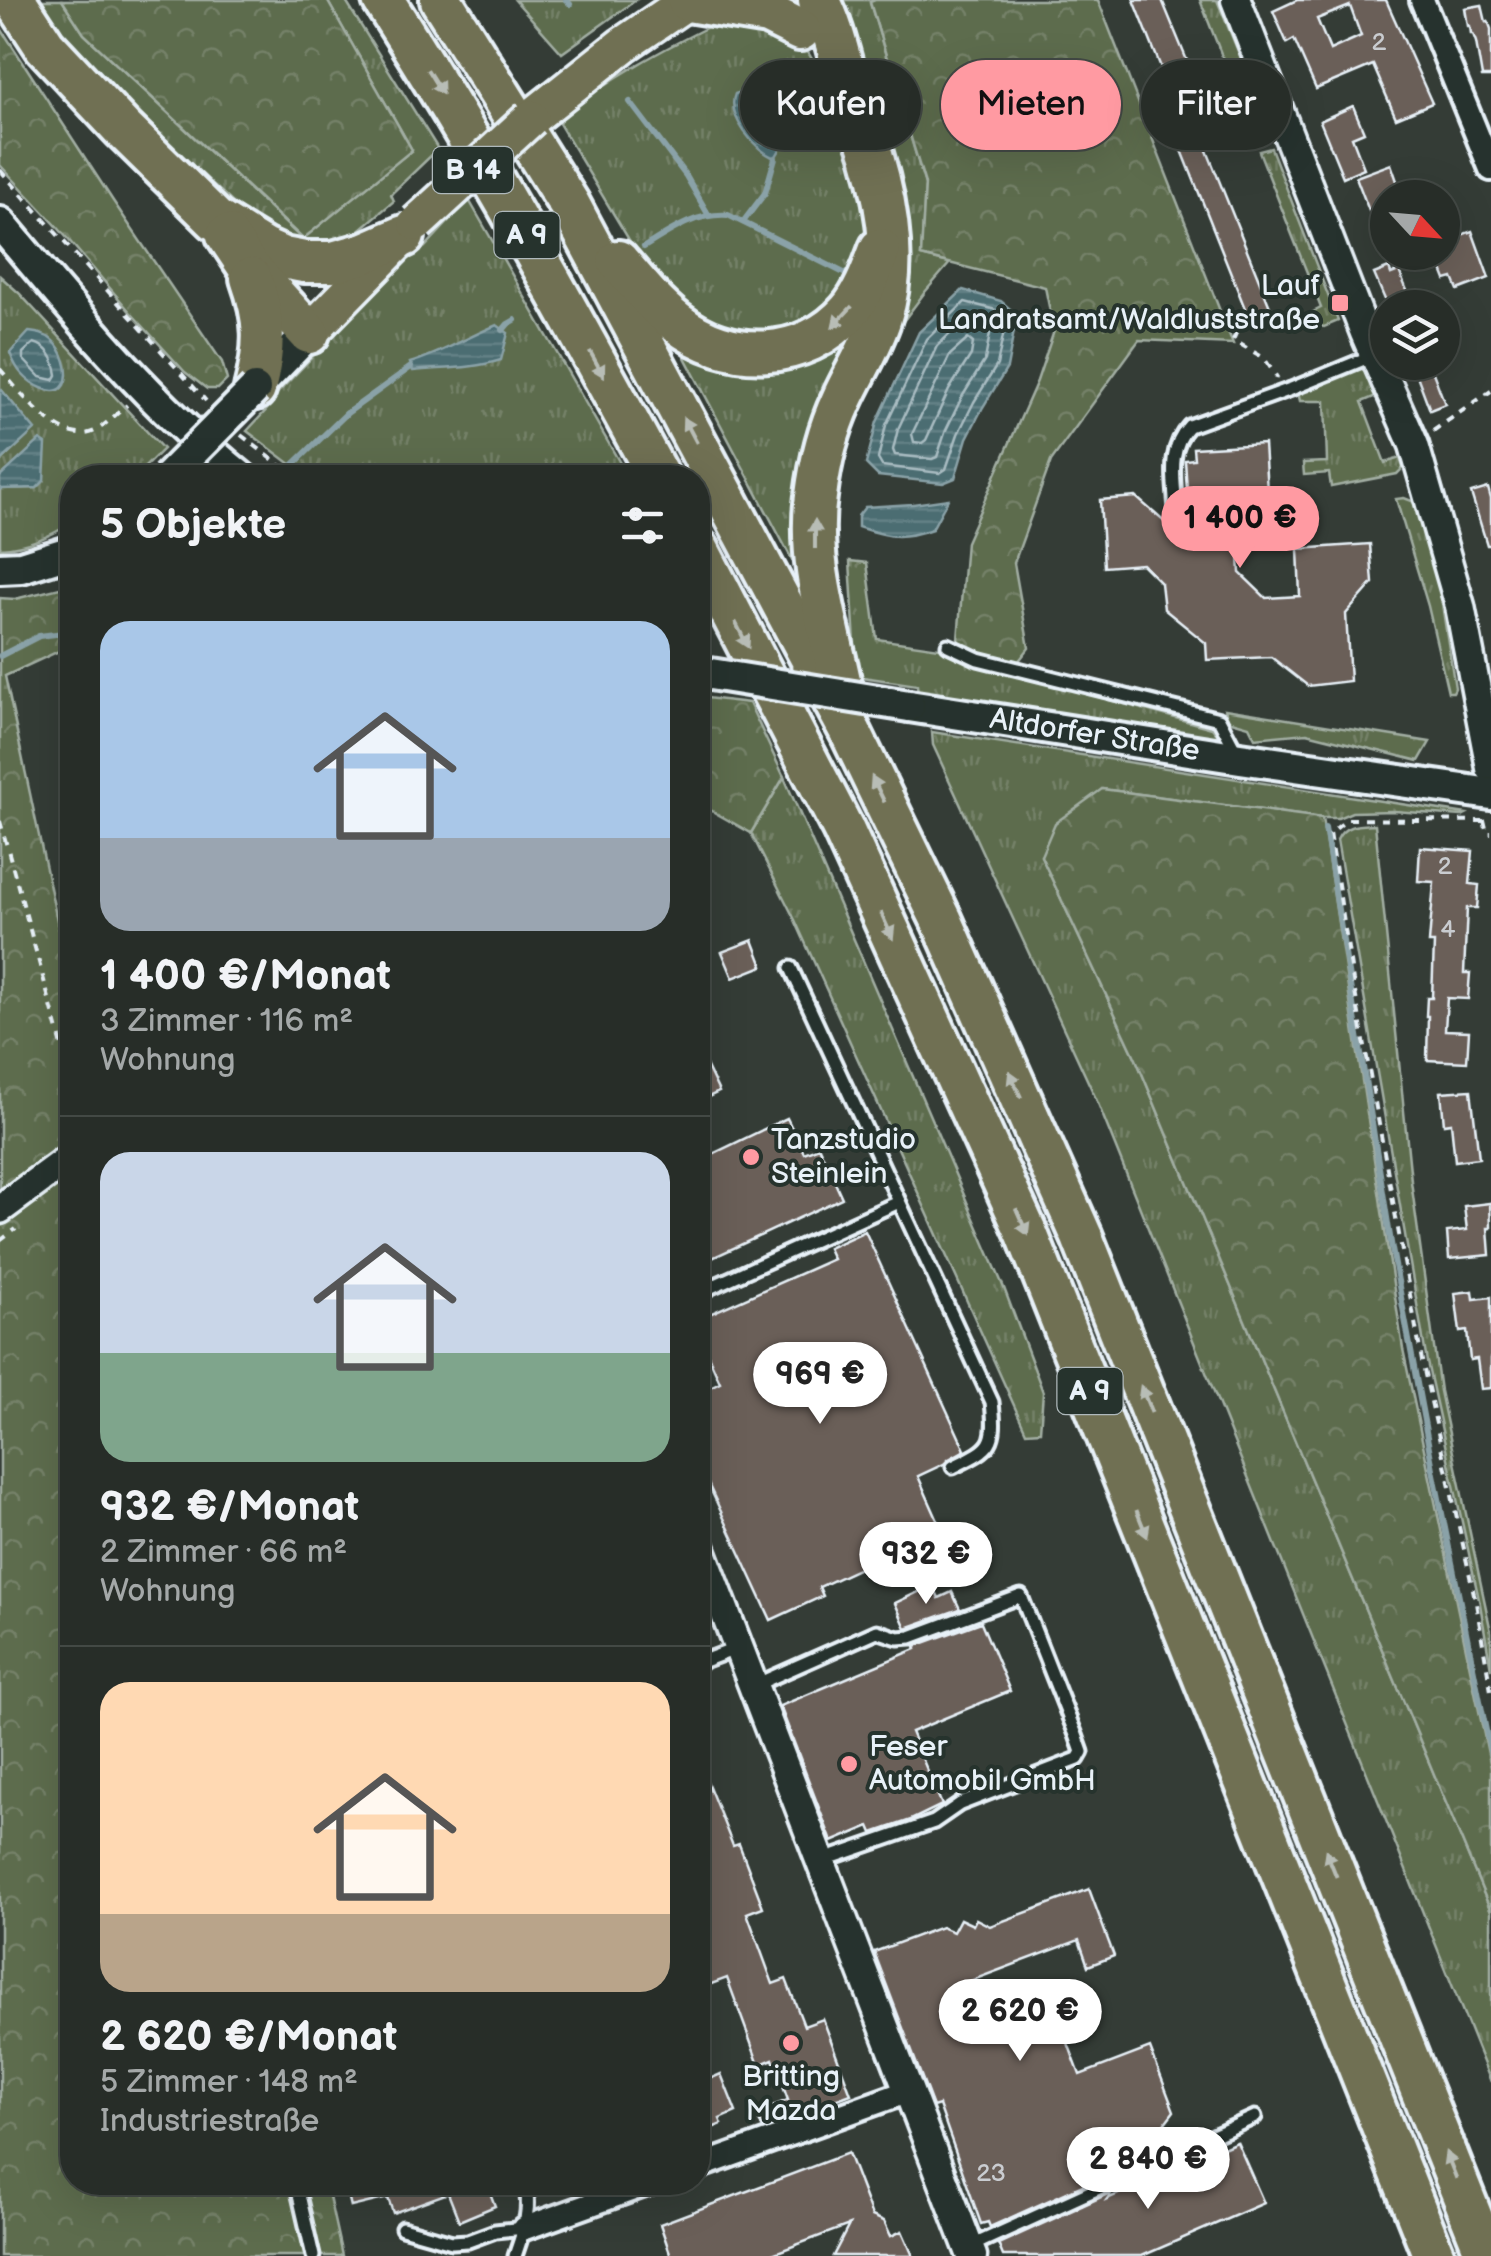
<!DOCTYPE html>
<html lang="de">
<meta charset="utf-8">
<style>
:root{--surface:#272d28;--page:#2f3530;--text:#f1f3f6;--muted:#a4a8a8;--line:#434945;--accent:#ff9aa2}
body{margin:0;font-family:"Balsamiq Sans",sans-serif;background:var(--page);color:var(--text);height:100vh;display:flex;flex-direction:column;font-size:38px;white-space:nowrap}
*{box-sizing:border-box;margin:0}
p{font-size:32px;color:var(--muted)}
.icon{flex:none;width:55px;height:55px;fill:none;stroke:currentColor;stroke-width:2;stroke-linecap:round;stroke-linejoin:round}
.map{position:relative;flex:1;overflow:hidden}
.drawer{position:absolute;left:60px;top:465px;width:650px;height:1730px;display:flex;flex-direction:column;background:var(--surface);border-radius:40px;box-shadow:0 10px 40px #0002,0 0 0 2px var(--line)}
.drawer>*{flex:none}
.top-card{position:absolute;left:740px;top:60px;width:600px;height:90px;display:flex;gap:20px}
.needle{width:65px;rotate:116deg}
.tools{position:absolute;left:1370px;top:180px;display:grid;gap:20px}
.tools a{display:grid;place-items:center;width:90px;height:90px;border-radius:50%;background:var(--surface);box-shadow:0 10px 40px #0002,0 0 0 2px var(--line);font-size:50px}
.price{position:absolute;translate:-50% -85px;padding:0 22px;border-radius:35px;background:#fff;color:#222;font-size:32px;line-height:65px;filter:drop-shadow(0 2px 5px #0008)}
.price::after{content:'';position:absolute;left:50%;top:60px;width:30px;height:22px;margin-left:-15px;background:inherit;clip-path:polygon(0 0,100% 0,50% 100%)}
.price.on{background:var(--accent);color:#111}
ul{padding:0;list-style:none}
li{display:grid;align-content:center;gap:20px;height:530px;padding:0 40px}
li+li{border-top:2px solid var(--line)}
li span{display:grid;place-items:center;height:310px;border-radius:30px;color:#555}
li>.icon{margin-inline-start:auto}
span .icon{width:180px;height:180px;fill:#fffc;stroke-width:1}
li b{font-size:42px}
h2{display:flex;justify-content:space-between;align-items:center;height:120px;padding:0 40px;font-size:42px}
.chip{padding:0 35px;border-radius:45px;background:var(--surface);box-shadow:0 10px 40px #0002,0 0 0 2px var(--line);font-size:35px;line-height:90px}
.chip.on{background:var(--accent);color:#111}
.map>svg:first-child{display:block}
</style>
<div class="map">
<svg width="1491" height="2256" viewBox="0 0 1491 2256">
<defs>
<pattern id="grass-tufts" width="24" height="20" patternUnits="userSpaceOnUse" patternTransform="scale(2.5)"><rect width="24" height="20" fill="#5d6c4e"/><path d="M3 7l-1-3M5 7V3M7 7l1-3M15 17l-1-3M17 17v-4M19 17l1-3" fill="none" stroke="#748168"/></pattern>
<pattern id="forest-crowns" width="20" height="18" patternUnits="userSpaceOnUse" patternTransform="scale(2.5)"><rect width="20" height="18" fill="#5d6c4e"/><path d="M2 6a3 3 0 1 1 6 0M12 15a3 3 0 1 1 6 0" fill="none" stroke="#748168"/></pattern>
<pattern id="water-rules" width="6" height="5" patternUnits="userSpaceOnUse" patternTransform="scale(2.5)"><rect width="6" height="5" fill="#4b6d72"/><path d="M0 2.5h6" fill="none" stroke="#658287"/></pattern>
</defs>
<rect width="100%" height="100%" fill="#343c36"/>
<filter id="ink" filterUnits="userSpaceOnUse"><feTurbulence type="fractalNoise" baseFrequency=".01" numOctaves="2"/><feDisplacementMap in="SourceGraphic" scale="20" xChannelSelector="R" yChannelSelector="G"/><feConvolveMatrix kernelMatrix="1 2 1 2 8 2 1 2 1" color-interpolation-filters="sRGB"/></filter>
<g filter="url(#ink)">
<!-- grass -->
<g fill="url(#grass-tufts)" stroke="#a2aea3" stroke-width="2.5">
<path d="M34 0H62L84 34 302 239 412 150 327 0H345L438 149 391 194 394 201 342 245 282 249 67 47Z"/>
<path d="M515 0H636L562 53Z"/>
<path d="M841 0H875L870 3 925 185 921 256 950 263 925 292 887 343 876 99Z"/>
<path d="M1200 0H1217L1265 117 1249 125Z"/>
<path d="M724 19 798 36 834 95 872 201 868 248 858 283 813 327 728 338 658 288 557 120C608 78 665 48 724 19Z"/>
<path d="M1271 148 1338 321 1324 327 1317 325 1311 313 1321 308 1259 151Z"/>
<path d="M469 200 628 477H308L247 431 271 405 269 402 421 244 425 247Z"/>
<path d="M0 276 19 293 163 449 135 477 72 478V523C50 536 27 547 0 548V489L37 488 44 481 15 465 0 477V462L34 430 0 388Z"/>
<path d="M861 309 807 588 678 344 710 356Z"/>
<path d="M1364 364 1376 396 1362 402 1385 463 1400 458 1403 468 1397 474 1331 487 1329 473 1304 475 1303 463 1327 462 1325 401H1300L1298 392Z"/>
<path d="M1404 498 1412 501 1418 508 1440 591 1455 688 1453 692H1448L1428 606 1396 499Z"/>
<path d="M850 561 867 563 877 639 967 652V661L1212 728 1220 738 918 693 917 685 863 677 856 660Z"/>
<path d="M1225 709 1430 742 1419 761 1307 733 1255 738 1249 726 1228 720Z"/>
<path d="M932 732 1466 814 1462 816 1394 811 1352 812 1338 818H1322L1102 789 1041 856 1136 1059 1491 1911V2082L1097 1101 933 745Z"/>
<path d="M784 777 1004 1288 1043 1392 1040 1431 1026 1432 795 920 751 833Z"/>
<path d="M1375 824 1411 1181 1440 1391 1491 1632V1669L1480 1604 1427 1362 1337 840C1344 824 1359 825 1375 824Z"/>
</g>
<!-- forest -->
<g fill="url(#forest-crowns)" stroke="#a2aea3" stroke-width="2.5">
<path d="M62 0H327L412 150 303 239 84 34Z"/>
<path d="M875 0H1098L1233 344 1139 340 1051 461 1014 563 1029 648 1014 667 967 652 958 640 966 542 1037 381 1054 331 1045 287 921 256 925 184 870 2Z"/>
<path d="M0 27 113 201 222 362 227 380 218 389H207L185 372 132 314 55 224 0 165Z"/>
<path d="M72 585V645L5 676 72 991V2182L326 2183 342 2256H0V598L15 599Z"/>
<path d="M698 697 749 703 784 777 751 833 698 803Z"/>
<path d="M1102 789 1322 818 1403 1349 1491 1768V1911L1136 1059 1041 856 1055 823Z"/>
</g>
<!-- water -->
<g fill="url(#water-rules)" stroke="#8aa2a8" stroke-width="2.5">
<path d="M740 92C758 100 778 129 781 148L775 158C755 151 726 115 735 94Z"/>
<path d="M963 290 1001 301 1017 315 1007 368 983 407 967 438 955 478 943 483 878 476 866 464 877 422 919 332Z"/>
<path d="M497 325 508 333 501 360C472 369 443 368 413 371L410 363C441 354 467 337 497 325Z"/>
<path d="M29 332C37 333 45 334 52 340 62 348 72 372 64 385 55 400 30 383 22 374 16 368 13 361 10 353Z"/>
<path d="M0 388 35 430 0 462Z"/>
<path d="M40 440 46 444 44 481 37 488 0 489V477Z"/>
<path d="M948 499 932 529C901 540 889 537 858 527V516L865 507 913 504Z"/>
</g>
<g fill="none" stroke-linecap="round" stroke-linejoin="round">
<!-- shore -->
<g stroke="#a9bcc2" stroke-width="2.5">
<path d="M965 302 996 310 1006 321 997 365 974 402 958 434 946 469 940 473 882 466 878 459 886 425 927 339Z"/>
<path d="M969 316 992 323 985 360 962 397 946 430 937 457 932 459 895 455 893 450 898 429 937 346Z"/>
<path d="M968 339 973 343 971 355 949 390 926 440 922 443 914 442 912 434 950 355Z"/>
<path d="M34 343C49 347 55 360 57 375L54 380 40 377 23 359V353Z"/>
</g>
<!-- stream -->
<g stroke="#8aa2a8" stroke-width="6">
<path d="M566 0 570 4"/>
<path d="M630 102 686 176 708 214"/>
<path d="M743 222 765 193 775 158"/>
<path d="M644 247C672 230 695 213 728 215L846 274"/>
<path d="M503 330 508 324 515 320"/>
<path d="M290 468 347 413 411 367"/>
<path d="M0 656 39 636 72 632"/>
<path d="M1325 828 1392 1249 1433 1469 1491 1755"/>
</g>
</g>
<!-- building -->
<g fill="#6b5e58" stroke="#e8f1f8" stroke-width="2.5" fill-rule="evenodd">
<path d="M1134 0H1162L1193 75 1179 81 1270 307 1248 316 1158 90 1168 85Z"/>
<path d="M1297 0H1386L1432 103 1396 118 1373 65 1316 89 1294 39 1287 43 1273 11ZM1350 6 1361 36 1330 50 1317 19Z"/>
<path d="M1482 5 1486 22 1488 21 1491 29V77H1482L1476 42 1473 34H1471L1470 26H1468L1465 8Z"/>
<path d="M1353 106 1364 132 1352 137 1364 168 1343 177 1320 121Z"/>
<path d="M1391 164 1403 198H1388V204L1369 211 1356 177Z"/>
<path d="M1472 231 1489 278 1458 290 1453 278 1446 280 1435 252H1442V242Z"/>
<path d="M1389 268 1391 274 1399 271 1408 293 1386 302 1374 274Z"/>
<path d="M1412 362H1429L1445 404 1430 410Z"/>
<path d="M1264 444 1267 491 1237 527 1240 573 1266 598 1300 596 1298 549 1370 544 1373 583 1346 614 1350 681 1308 686 1271 657 1207 660 1206 643 1164 609 1161 583 1142 564 1104 567 1100 500 1136 497 1168 525 1189 522 1185 460 1194 459 1193 448Z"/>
<path d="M1488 488 1491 499V545H1487L1471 493Z"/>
<path d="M1420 847 1473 851 1470 884 1479 885 1477 908H1467L1464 973H1470L1468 999 1447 998 1445 1030 1469 1031 1467 1062 1427 1060 1428 1016H1426L1427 998H1432L1434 943H1429L1434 882 1418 881Z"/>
<path d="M753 940 763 966 733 978 722 952Z"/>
<path d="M698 1048 719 1092 698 1102Z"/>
<path d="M1471 1090 1479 1158 1455 1161 1451 1123 1444 1124 1441 1092Z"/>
<path d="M787 1118 804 1153 819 1147 842 1198 710 1259 698 1232V1203L705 1200 698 1185V1161Z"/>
<path d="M1490 1203 1491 1228H1488L1490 1255 1449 1259 1447 1232 1467 1230 1464 1206Z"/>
<path d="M865 1231 965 1450 949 1459 944 1464 918 1476 942 1530 819 1587 823 1596 771 1620 698 1462V1393L720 1382 698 1332V1319L833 1259 828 1248Z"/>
<path d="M1473 1291 1474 1299 1491 1297V1388L1481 1389 1477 1359 1470 1360 1467 1331 1460 1332 1455 1293Z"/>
<path d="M933 1585 939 1598 952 1592 960 1609 906 1628 895 1603Z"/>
<path d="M981 1622 1010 1691 911 1732 942 1805 911 1820 873 1833 870 1826 832 1842 780 1706 916 1649 915 1646Z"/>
<path d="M698 1759 733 1846 739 1844 763 1907 747 1913 773 1984 786 1979 804 2026 823 2019 851 2094 762 2127 756 2113 788 2100 773 2059 759 2065 727 1978 698 1989Z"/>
<path d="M1089 1889 1114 1956 1088 1966 1079 1940 949 1989 963 2027 1050 1995 1080 2075 1150 2048 1174 2111 1136 2161 990 2227 988 2222 981 2224 939 2105 933 2107 874 1952 941 1927 953 1932 960 1919 973 1925 976 1919 990 1926Z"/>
<path d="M721 2074 736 2112 720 2119 722 2124 707 2130 698 2107V2084Z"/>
<path d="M1237 2142 1264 2203 1142 2256H1003L998 2244 1112 2192 1107 2199Z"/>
<path d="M848 2153 872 2216 884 2221 891 2236 902 2231 913 2256H833L849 2225 767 2256H671L660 2224Z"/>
<path d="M345 2182H486L495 2206 459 2221 448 2193 393 2213 388 2198 351 2207Z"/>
</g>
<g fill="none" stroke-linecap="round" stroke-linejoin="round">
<defs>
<g id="service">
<path d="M1176 513C1175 482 1166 450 1189 426L1291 389 1374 355"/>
<path d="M948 645 978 659 1219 719 1238 755"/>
<path d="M791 968 992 1402C997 1447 991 1448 953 1467"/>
<path d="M698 1293 899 1202"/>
<path d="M698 1663 738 1648"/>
<path d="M753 1686 877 1631 898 1638 911 1637 1021 1596 1076 1735 1082 1752 1078 1759 960 1804 934 1822 821 1861"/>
<path d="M698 2143 706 2164"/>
<path d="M296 2182 313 2256"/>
<path d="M402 2228 452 2242 468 2241 495 2231 525 2228"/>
<path d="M969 2247 1255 2117"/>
<path d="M515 2256C523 2233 533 2207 524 2182"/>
</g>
<g id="minor">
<path d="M1422 0 1491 169"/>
<path d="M698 2167 909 2091"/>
<path d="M525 2228 653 2182"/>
</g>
<g id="tertiary">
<path d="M1236 0 1365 333 1414 445 1460 606 1491 768"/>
<path d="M0 1209 72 1156"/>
<path d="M698 1542 972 2256"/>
</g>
<g id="secondary">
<path d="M0 223C75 313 150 404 242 478"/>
<path d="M255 389 309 333"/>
<path d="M0 568 21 567 72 551"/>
<path id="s1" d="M909 706 1240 758 1491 794"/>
</g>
<g id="primary">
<path d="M531 118 623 45 689 0"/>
<path d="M309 333 399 241"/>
</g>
<g id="motorway">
<path d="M15 0 45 46 122 128 216 220 263 249 283 258 304 262H333L365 253 404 236"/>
<path d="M383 0C483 155 571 316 659 478"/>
<path d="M441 0 569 204 851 733 942 921 1082 1237 1487 2256"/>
<path d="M819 0C835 30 840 62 850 94 854 106 859 118 864 130 884 186 900 259 881 317 872 346 854 373 842 400 828 430 820 463 816 496 807 558 828 624 841 685"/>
<path d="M688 1 768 14 800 30"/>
<path d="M227 235 247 265 309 333"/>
<path d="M618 261C636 282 654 305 676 322 728 364 805 362 849 311 864 294 872 270 880 249"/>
<path d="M251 278C266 320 266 346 255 389"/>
<path d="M698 549 843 829 1027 1234 1434 2256"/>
</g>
</defs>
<!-- service casing -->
<use href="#service" stroke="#e8f1f8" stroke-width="19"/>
<!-- minor casing -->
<use href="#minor" stroke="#e8f1f8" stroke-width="30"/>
<!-- tertiary casing -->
<use href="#tertiary" stroke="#e8f1f8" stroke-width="35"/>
<!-- secondary casing -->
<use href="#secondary" stroke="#e8f1f8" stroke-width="38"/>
<!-- primary casing -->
<use href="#primary" stroke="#e8f1f8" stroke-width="42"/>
<!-- motorway casing -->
<use href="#motorway" stroke="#e8f1f8" stroke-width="48"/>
<!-- path -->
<g stroke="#e8f1f8" stroke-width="4" stroke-dasharray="8 8" stroke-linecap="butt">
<path d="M0 170 206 401"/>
<path d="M1246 320 1237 331 1233 340 1264 358 1278 379"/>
<path d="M0 369C19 391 61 448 95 431 106 425 117 413 127 405"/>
<path d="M1433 431 1491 391"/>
<path d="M241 435 297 478"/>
<path d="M1484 820 1487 833H1491"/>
<path d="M0 821 72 1082"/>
<path d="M1484 821 1348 819 1330 833 1353 981 1422 1361 1476 1603 1491 1691"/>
<path d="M0 1241 16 1229"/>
</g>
<!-- service -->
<use href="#service" stroke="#26332d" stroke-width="11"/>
<!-- minor -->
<use href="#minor" stroke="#26332d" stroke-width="22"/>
<!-- tertiary -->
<use href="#tertiary" stroke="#26332d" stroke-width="28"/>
<!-- secondary -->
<use href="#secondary" stroke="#26332d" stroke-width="30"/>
<!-- primary -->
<use href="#primary" stroke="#706f52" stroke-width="35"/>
<!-- motorway -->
<use href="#motorway" stroke="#706f52" stroke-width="40"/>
<defs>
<g id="secondary-bridge">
<path d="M167 478 255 389"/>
<path d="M698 672 909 706"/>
</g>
<path id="primary-bridge" d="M417 223 531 118"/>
</defs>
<!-- secondary-bridge casing -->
<use href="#secondary-bridge" stroke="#e8f1f8" stroke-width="38" stroke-linecap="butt"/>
<!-- primary-bridge casing -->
<use href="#primary-bridge" stroke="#e8f1f8" stroke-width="42" stroke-linecap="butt"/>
<!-- secondary-bridge -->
<use href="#secondary-bridge" stroke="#26332d" stroke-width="30"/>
<!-- primary-bridge -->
<use href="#primary-bridge" stroke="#706f52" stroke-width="35"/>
</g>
<!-- one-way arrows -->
<defs><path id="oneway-solid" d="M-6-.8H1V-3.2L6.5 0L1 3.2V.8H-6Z" transform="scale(2.5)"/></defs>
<g fill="#b8bdb6">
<use href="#oneway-solid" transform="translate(435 82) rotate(58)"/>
<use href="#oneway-solid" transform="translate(842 317) rotate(133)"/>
<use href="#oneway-solid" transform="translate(597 364) rotate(61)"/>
<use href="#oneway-solid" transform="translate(690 430) rotate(-118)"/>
<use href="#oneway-solid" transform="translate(815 534) rotate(-90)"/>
<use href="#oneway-solid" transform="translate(742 635) rotate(63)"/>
<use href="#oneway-solid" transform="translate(878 789) rotate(-116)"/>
<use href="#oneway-solid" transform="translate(887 926) rotate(66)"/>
<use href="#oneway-solid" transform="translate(1015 1084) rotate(-114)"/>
<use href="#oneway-solid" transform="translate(1022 1222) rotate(66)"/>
<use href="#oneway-solid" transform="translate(1146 1399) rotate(-112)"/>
<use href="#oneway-solid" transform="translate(1142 1524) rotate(68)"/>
<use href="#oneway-solid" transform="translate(1331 1863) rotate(-112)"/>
<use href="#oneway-solid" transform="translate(1451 2165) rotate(-112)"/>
</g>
</g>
<!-- markers -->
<g fill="#ff9aa2" stroke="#26332d" stroke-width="4">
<rect x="1330" y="293" width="20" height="20" rx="5"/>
<circle cx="751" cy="1157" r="10"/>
<circle cx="849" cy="1764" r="10"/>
<circle cx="791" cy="2043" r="10"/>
</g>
<g text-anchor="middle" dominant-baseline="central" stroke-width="8" stroke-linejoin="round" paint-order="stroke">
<!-- number labels -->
<g font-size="25" fill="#c9ccd0">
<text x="1379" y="42">2</text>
<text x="1445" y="866">2</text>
<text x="1448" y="929">4</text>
<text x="991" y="2173">23</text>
</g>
<!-- shield labels -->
<g fill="#26332d" stroke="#aeb8bb" stroke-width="2.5">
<rect x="433" y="147" width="80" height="46" rx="8"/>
<rect x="494.5" y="212" width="65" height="46" rx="8"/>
<rect x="1057.5" y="1368" width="65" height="46" rx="8"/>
</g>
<g font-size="28" font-weight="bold" fill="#e8f1f8">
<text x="473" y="170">B 14</text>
<text x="527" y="235">A 9</text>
<text x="1090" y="1391">A 9</text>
</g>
<!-- poi labels -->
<g font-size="30" fill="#e8f1f8" stroke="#26332d" text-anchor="start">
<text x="1320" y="286" text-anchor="end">Lauf<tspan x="1320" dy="34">Landratsamt/Waldluststraße</tspan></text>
<text x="771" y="1140">Tanzstudio<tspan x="771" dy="34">Steinlein</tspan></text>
<text x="869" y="1747">Feser<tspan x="869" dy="34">Automobil GmbH</tspan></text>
<text x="791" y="2077" text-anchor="middle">Britting<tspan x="791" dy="34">Mazda</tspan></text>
</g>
<!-- street labels -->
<g font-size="30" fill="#e8f1f8" stroke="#26332d">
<text stroke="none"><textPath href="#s1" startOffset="188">Altdorfer Straße</textPath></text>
</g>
</g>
</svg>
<div class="tools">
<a><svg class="needle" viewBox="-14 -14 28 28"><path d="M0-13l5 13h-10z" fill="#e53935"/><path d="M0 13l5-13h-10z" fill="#a4a8a8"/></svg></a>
<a><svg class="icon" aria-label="layers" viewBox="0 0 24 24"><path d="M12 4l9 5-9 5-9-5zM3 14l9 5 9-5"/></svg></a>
</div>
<b class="price on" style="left:1240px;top:571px">1 400 €</b>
<b class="price" style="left:820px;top:1427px">969 €</b>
<b class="price" style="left:926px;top:1607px">932 €</b>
<b class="price" style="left:1020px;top:2064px">2 620 €</b>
<b class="price" style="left:1148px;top:2212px">2 840 €</b>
<div class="top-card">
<a class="chip">Kaufen</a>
<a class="chip on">Mieten</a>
<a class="chip">Filter</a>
</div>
<section class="drawer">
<h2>5 Objekte<svg class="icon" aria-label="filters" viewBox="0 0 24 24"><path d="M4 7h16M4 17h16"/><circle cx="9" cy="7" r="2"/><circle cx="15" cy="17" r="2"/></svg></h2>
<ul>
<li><span style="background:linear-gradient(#a9c7e8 70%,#9aa5b1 0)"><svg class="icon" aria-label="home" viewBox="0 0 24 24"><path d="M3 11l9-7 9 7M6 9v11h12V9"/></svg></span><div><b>1 400 €/Monat</b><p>3 Zimmer · 116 m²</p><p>Wohnung</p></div></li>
<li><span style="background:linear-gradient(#c9d6e8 65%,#7fa58c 0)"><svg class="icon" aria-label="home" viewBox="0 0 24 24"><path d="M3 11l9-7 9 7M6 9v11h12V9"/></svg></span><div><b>932 €/Monat</b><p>2 Zimmer · 66 m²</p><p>Wohnung</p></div></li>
<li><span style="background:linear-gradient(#ffd9b3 75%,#b9a48a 0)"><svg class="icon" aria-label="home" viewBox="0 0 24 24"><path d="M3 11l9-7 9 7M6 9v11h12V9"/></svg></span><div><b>2 620 €/Monat</b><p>5 Zimmer · 148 m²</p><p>Industriestraße</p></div></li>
</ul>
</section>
</div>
